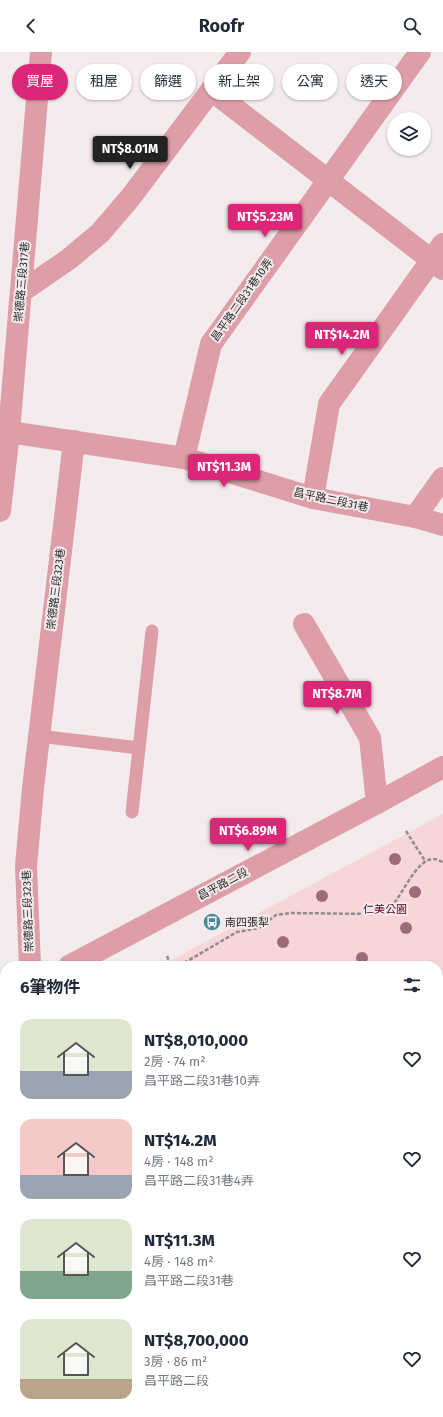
<!DOCTYPE html>
<html lang="zh-TW">
<meta charset="utf-8">
<style>
:root{--surface:#fff;--page:#f6f6f7;--text:#1f2937;--muted:#747a83;--accent:#db2777}
body{margin:0;font-family:"Fira Sans","Noto Sans TC",sans-serif;background:var(--page);color:var(--text);height:100vh;display:flex;flex-direction:column;font-size:15px;white-space:nowrap}
*{box-sizing:border-box;margin:0}
p{font-size:13px;color:var(--muted)}
.icon{flex:none;width:22px;height:22px;fill:none;stroke:currentColor;stroke-width:2;stroke-linecap:round;stroke-linejoin:round}
.map{position:relative;flex:1;overflow:hidden}
.details{position:absolute;left:0px;top:909px;width:443px;height:456px;display:flex;flex-direction:column;background:var(--surface);border-radius:16px 16px 0 0;box-shadow:0 1px 3px #0004}
.details>*{flex:none}
.banner{position:absolute;left:12px;top:12px;width:419px;height:36px;display:flex;gap:8px}
.controls{position:absolute;left:387px;top:60px;display:grid;gap:8px}
.controls a{display:grid;place-items:center;width:44px;height:44px;border-radius:50%;background:var(--surface);box-shadow:0 1px 3px #0004;font-size:20px}
.price{position:absolute;translate:-50% -34px;padding:0 9px;border-radius:4px;background:var(--accent);color:#fff;font-size:13px;line-height:26px;filter:drop-shadow(0 1px 2px #0008)}
.price::after{content:'';position:absolute;left:50%;top:24px;width:12px;height:9px;margin-left:-6px;background:inherit;clip-path:polygon(0 0,100% 0,50% 100%)}
.price.active{background:#222;color:#fff}
ul{padding:0;list-style:none}
li{display:flex;align-items:center;gap:12px;height:100px;padding:0 20px}
li span{display:grid;place-items:center;flex:none;width:112px;height:80px;border-radius:12px;color:#555}
li>.icon{margin-inline-start:auto}
span .icon{width:48px;height:48px;fill:#fffc;stroke-width:1}
li b{font-size:17px}
h2{display:flex;justify-content:space-between;align-items:center;height:48px;padding:0 20px;font-size:17px}
.pill{padding:0 14px;border-radius:18px;background:var(--surface);box-shadow:0 1px 3px #0004;font-size:14px;line-height:36px}
.pill.active{background:var(--accent);color:#fff}
header{display:flex;justify-content:space-between;align-items:center;height:52px;padding:0 20px;background:var(--surface);font-size:18px;font-weight:700}
.map>svg:first-child{display:block}
</style>
<header><svg class="icon" aria-label="back" viewBox="0 0 24 24"><path d="M15 5l-7 7 7 7"/></svg>Roofr<svg class="icon" aria-label="search" viewBox="0 0 24 24"><circle cx="10" cy="10" r="6"/><path d="M15 15l6 6"/></svg></header>
<div class="map">
<svg width="443" height="1365" viewBox="0 0 443 1365">
<rect width="100%" height="100%" fill="#f3ebec"/>
<!-- green -->
<path fill="#f7d6da" d="M443 762V963H438V914H164V912Z"/>
<g fill="none" stroke-linecap="round" stroke-linejoin="round">
<!-- path -->
<g stroke="#918c8d" stroke-width="2.5" stroke-dasharray="4 2" stroke-linecap="butt">
<path d="M406 779 425 809"/>
<path d="M167 904 171 914"/>
<path d="M179 914 237 880 259 876 276 863 290 861 374 862C377 862 383 862 386 860 401 849 415 806 434 807 437 807 440 809 443 810"/>
<path d="M438 955H443"/>
</g>
<!-- service -->
<g stroke="#dd9ea7" stroke-width="13">
<path d="M39 684 139 696"/>
<path d="M132 760 152 579"/>
</g>
<!-- minor -->
<g stroke="#dd9ea7" stroke-width="22">
<path d="M211 38 443 217"/>
<path d="M21 240 69 207 100 181 130 146 240 0"/>
<path d="M9 380 184 406 313 446 415 465 443 473"/>
<path d="M184 406 211 292 420 0"/>
<path d="M313 446 329 352 443 192"/>
<path d="M0 459 9 380 41 0"/>
<path d="M415 465 443 426"/>
<path d="M304 572 370 686 377 751"/>
<path d="M30 914 26 814 33 736 74 389"/>
<path d="M0 1228 5 1229"/>
<path d="M438 1270 443 1271"/>
<path d="M264 1365V1360"/>
</g>
<!-- tertiary -->
<g stroke="#dd9ea7" stroke-width="22">
<path d="M69 914 377 751 443 715"/>
<path d="M0 937 5 936"/>
</g>
<!-- secondary -->
<g stroke="#d07585" stroke-width="22">
<path d="M0 959 5 960"/>
<path d="M438 1001 443 1002"/>
<path d="M0 1008H5"/>
<path d="M438 1047H443"/>
</g>
</g>
<!-- trees -->
<g fill="#9c6c7b">
<circle cx="395" cy="807" r="6"/>
<circle cx="415" cy="840" r="6"/>
<circle cx="322" cy="844" r="6"/>
<circle cx="406" cy="876" r="6"/>
<circle cx="283" cy="890" r="6"/>
<circle cx="362" cy="906" r="6"/>
</g>
<!-- wall -->
<g fill="#d38692">
<path d="M0 1055H5V1134L0 1133Z"/>
<path d="M438 1148H443V1234L438 1233Z"/>
</g>
<!-- shaded-wall -->
<g fill="#ac6d77">
<rect x="30" y="1360" width="6" height="5"/>
<rect x="209" y="1360" width="7" height="5"/>
<rect x="382" y="1360" width="9" height="5"/>
</g>
<!-- building -->
<g fill="#f59caa" stroke="#ac6d77">
<rect x="0" y="1055" width="5" height="72"/>
<rect x="438" y="1148" width="5" height="79"/>
<path d="M0 1258 5 1259V1360H30V1365H0Z"/>
<rect x="114" y="1360" width="95" height="5"/>
<rect x="312" y="1360" width="70" height="5"/>
</g>
<!-- icons -->
<defs>
<symbol id="bus-disc" viewBox="-11 -11 22 22"><circle r="9.5" fill="#448a94" stroke="#f3ebec"/><path d="M-5-6H5V4H4V6H2V4H-2V6H-4V4H-5ZM-3.5-4V0h7V-4ZM-3.5 1.2v1.5H-2V1.2ZM2 1.2v1.5H3.5V1.2Z" fill="#fff"/></symbol>
</defs>
<g fill-rule="evenodd">
<use href="#bus-disc" x="202" y="860" width="20" height="20"/>
</g>
<g text-anchor="middle" dominant-baseline="central" stroke-width="4" stroke-linejoin="round" paint-order="stroke">
<!-- street labels -->
<g font-size="11" fill="#2b2829" stroke="#f3ebec">
<text transform="translate(22 230) rotate(-85)">崇德路三段317巷</text>
<text transform="translate(242 248) rotate(-55)">昌平路二段31巷10弄</text>
<text transform="translate(331 448) rotate(12)">昌平路二段31巷</text>
<text transform="translate(56 537) rotate(-83)">崇德路三段323巷</text>
<text transform="translate(223 832) rotate(-28)">昌平路二段</text>
<text transform="translate(28 859) rotate(-92)">崇德路三段323巷</text>
</g>
<!-- park labels -->
<g font-size="11" fill="#54041f" stroke="#f3ebec">
<text x="385" y="857">仁美公園</text>
</g>
<!-- poi labels -->
<g font-size="11" fill="#2b2829" stroke="#f3ebec" text-anchor="start">
<text x="225" y="870">南四張犁</text>
</g>
</g>
</svg>
<div class="controls">
<a><svg class="icon" aria-label="layers" viewBox="0 0 24 24"><path d="M12 4l9 5-9 5-9-5zM3 14l9 5 9-5"/></svg></a>
</div>
<b class="price active" style="left:130px;top:118px">NT$8.01M</b>
<b class="price" style="left:265px;top:186px">NT$5.23M</b>
<b class="price" style="left:342px;top:304px">NT$14.2M</b>
<b class="price" style="left:224px;top:436px">NT$11.3M</b>
<b class="price" style="left:337px;top:663px">NT$8.7M</b>
<b class="price" style="left:248px;top:800px">NT$6.89M</b>
<div class="banner">
<a class="pill active">買屋</a>
<a class="pill">租屋</a>
<a class="pill">篩選</a>
<a class="pill">新上架</a>
<a class="pill">公寓</a>
<a class="pill">透天</a>
</div>
<section class="details">
<h2>6筆物件<svg class="icon" aria-label="filters" viewBox="0 0 24 24"><path d="M4 7h16M4 17h16"/><circle cx="9" cy="7" r="2"/><circle cx="15" cy="17" r="2"/></svg></h2>
<ul>
<li><span style="background:linear-gradient(#dfe7d0 65%,#9aa5b1 0)"><svg class="icon" aria-label="home" viewBox="0 0 24 24"><path d="M3 11l9-7 9 7M6 9v11h12V9"/></svg></span><div><b>NT$8,010,000</b><p>2房 · 74 m²</p><p>昌平路二段31巷10弄</p></div><svg class="icon" aria-label="heart" viewBox="0 0 24 24"><path d="M12 20l-8-8c-3-5 5-10 8-4 3-6 11-1 8 4z"/></svg></li>
<li><span style="background:linear-gradient(#f6c9c9 70%,#9aa5b1 0)"><svg class="icon" aria-label="home" viewBox="0 0 24 24"><path d="M3 11l9-7 9 7M6 9v11h12V9"/></svg></span><div><b>NT$14.2M</b><p>4房 · 148 m²</p><p>昌平路二段31巷4弄</p></div><svg class="icon" aria-label="heart" viewBox="0 0 24 24"><path d="M12 20l-8-8c-3-5 5-10 8-4 3-6 11-1 8 4z"/></svg></li>
<li><span style="background:linear-gradient(#dfe7d0 65%,#7fa58c 0)"><svg class="icon" aria-label="home" viewBox="0 0 24 24"><path d="M3 11l9-7 9 7M6 9v11h12V9"/></svg></span><div><b>NT$11.3M</b><p>4房 · 148 m²</p><p>昌平路二段31巷</p></div><svg class="icon" aria-label="heart" viewBox="0 0 24 24"><path d="M12 20l-8-8c-3-5 5-10 8-4 3-6 11-1 8 4z"/></svg></li>
<li><span style="background:linear-gradient(#dfe7d0 75%,#b9a48a 0)"><svg class="icon" aria-label="home" viewBox="0 0 24 24"><path d="M3 11l9-7 9 7M6 9v11h12V9"/></svg></span><div><b>NT$8,700,000</b><p>3房 · 86 m²</p><p>昌平路二段</p></div><svg class="icon" aria-label="heart" viewBox="0 0 24 24"><path d="M12 20l-8-8c-3-5 5-10 8-4 3-6 11-1 8 4z"/></svg></li>
</ul>
</section>
</div>
